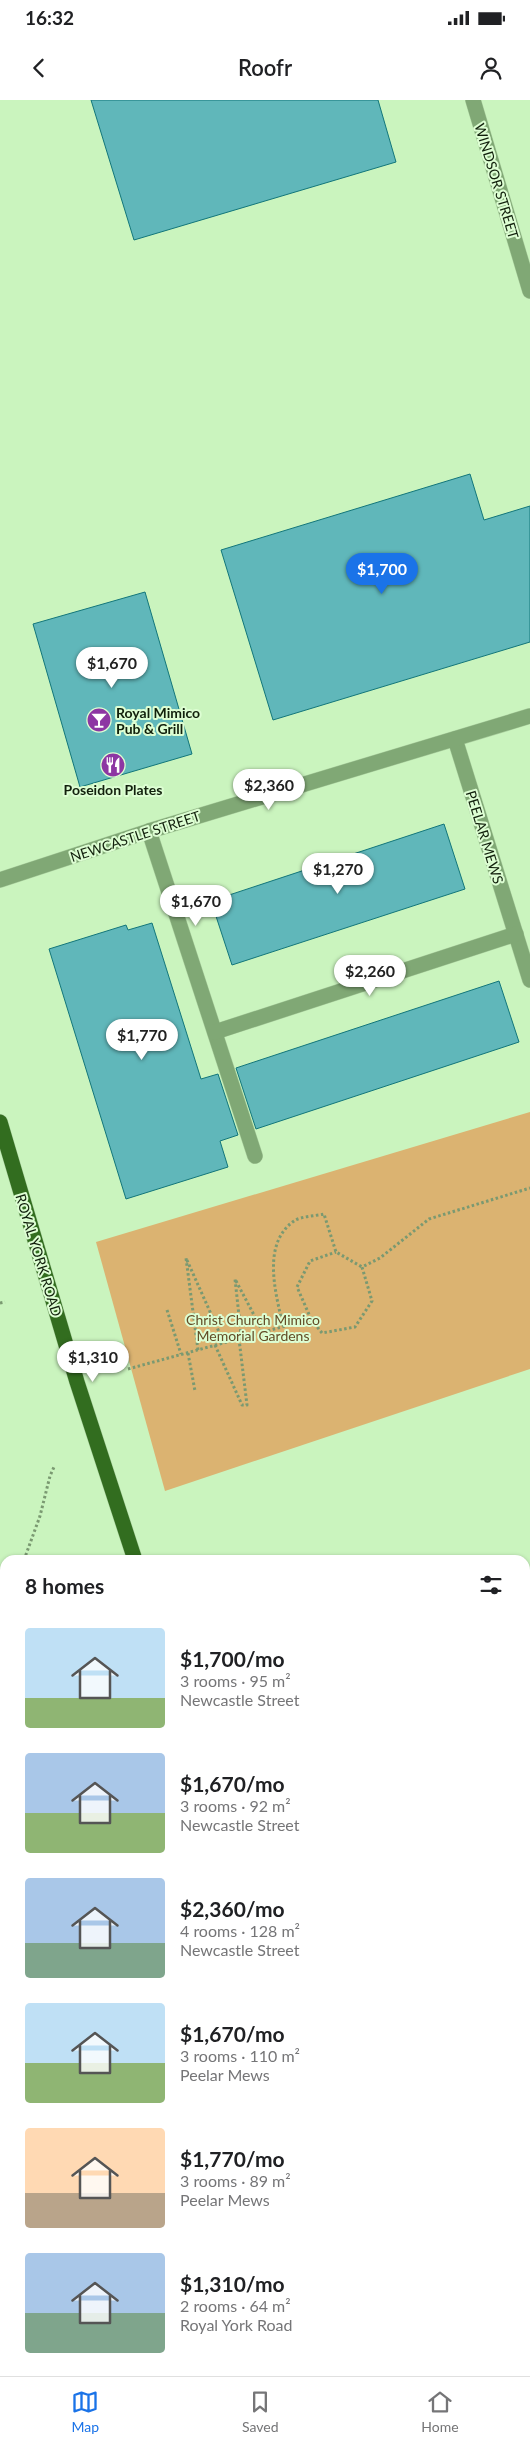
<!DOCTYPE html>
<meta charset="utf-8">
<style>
:root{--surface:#fff;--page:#f6f6f6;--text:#202124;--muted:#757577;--line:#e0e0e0;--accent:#1a73e8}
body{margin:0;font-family:Lato,sans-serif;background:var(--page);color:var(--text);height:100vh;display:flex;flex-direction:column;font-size:19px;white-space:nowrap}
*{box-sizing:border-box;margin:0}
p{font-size:16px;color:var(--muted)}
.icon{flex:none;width:28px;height:28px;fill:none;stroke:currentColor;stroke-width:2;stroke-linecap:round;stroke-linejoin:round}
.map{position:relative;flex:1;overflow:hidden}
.panel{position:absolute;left:0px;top:1455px;width:530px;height:821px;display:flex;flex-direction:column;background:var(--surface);border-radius:15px 15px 0 0;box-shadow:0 1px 4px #0004}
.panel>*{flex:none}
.price{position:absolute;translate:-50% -42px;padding:0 11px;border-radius:18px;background:#fff;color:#222;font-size:16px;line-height:32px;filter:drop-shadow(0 1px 2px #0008)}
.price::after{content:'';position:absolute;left:50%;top:30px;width:15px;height:11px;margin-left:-8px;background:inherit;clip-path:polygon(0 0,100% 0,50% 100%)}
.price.selected{background:var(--accent);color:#fff}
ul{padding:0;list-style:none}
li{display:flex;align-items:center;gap:15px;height:125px;padding:0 25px}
li span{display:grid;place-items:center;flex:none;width:140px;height:100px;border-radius:5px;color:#555}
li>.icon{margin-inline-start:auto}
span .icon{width:60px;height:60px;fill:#fffc;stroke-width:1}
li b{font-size:21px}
h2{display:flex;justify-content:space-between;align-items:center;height:60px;padding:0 25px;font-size:21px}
.status{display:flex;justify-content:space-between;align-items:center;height:35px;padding:0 25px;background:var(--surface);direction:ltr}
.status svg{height:14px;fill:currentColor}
header{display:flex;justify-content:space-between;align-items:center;height:65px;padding:0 25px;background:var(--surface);font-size:22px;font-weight:600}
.dock{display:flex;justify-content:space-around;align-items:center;height:70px;border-top:1px solid var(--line);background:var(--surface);font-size:14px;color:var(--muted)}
.dock a{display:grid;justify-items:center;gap:2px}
.dock .selected{color:var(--accent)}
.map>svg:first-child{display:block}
</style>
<div class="status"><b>16:32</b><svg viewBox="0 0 49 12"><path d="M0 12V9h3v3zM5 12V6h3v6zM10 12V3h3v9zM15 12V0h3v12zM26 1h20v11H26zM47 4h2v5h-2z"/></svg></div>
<header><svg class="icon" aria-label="back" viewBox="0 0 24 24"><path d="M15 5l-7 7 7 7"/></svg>Roofr<svg class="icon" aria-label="person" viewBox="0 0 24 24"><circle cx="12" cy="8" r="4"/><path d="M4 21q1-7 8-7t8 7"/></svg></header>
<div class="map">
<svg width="530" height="2276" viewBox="0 0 530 2276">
<rect width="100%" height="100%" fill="#caf4be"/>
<!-- green -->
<g fill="#dbb371">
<path d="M530 1012V1269L165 1391 96 1142Z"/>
<path d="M5 1475V1706L0 1707V1477Z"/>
</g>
<!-- building -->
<g fill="#60b7ba" stroke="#12767a">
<path d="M91 0H378L396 62 134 140Z"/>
<path d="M470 374 484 420 530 406V542L273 620 221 450Z"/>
<path d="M145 492 192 654 80 687 33 524Z"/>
<path d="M444 724 465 789 232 865 211 801Z"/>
<path d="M152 823 201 979 218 974 238 1035 220 1041 228 1067 126 1099 49 849 126 825 128 830Z"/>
<path d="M499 881 519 942 256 1029 236 968Z"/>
</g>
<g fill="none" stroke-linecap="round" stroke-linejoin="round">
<defs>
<g id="minor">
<path d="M473 0 530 191"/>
<path d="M455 639 530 880"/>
<path d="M149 731 255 1056"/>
<path d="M0 780 149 731 530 616"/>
<path d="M215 932 516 834"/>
<path d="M0 1789 5 1787"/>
</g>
<g id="major">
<path d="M0 1022 77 1282 135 1460"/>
<path d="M387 2271 388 2276"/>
</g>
</defs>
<!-- minor casing -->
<use href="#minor" stroke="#a9ce9e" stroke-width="16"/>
<!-- major casing -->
<use href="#major" stroke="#a9ce9e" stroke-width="16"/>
<!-- path -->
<g stroke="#7a9971" stroke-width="3" stroke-dasharray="2.5 2.5" stroke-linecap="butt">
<path d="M0 1203 5 1202"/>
<path d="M167 1210 181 1254"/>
<path d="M311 1219 297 1187 310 1161 336 1152"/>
<path d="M283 1226C276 1194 261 1144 294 1121 301 1116 316 1116 324 1114L336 1152 362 1167"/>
<path d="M215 1245 242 1305H247L239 1239 241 1234 235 1179 263 1232"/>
<path d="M198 1250 186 1158 224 1243"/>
<path d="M188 1253 195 1291"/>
<path d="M128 1269 311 1219 322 1233 355 1227 372 1201 362 1167 380 1158 429 1119 530 1088"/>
<path d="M24 1460 40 1416 50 1376 54 1367"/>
<path d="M0 1492 5 1487"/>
<path d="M525 1564 530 1562"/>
<path d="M0 1576 5 1584"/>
<path d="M0 1648 5 1645"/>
<path d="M525 1729 530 1724"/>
<path d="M525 1875 530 1871"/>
<path d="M0 1968 5 1967"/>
<path d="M525 2235 530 2253"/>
<path d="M438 2276 443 2271"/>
</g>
<!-- minor -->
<use href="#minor" stroke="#80a875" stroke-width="15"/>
<!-- major -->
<use href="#major" stroke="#326d1f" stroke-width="15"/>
<defs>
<g id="rail">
<path d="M525 1761 530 1757"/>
<path d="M525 1797 530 1792"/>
<path d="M525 1838 530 1833"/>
<path d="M525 1915 530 1911"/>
<path d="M0 2225 5 2221"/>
<path d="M0 2260 5 2256"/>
<path d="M32 2276 37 2271"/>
<path d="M96 2276 102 2271"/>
</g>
</defs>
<!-- rail casing -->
<use href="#rail" stroke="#455c3e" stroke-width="5.5"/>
<!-- rail -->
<use href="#rail" stroke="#ddfed3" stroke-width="4" stroke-dasharray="11" stroke-linecap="butt"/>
</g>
<!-- icons -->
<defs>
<symbol id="bar-disc" viewBox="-11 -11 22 22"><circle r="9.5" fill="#8d36a3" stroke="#ddfed3"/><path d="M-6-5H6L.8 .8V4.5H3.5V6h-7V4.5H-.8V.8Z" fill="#fff"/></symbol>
<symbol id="restaurant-disc" viewBox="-11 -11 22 22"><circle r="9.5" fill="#8d36a3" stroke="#ddfed3"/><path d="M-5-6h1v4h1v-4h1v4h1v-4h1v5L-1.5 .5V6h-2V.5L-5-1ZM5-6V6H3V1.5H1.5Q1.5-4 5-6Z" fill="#fff"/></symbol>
</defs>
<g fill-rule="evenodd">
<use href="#bar-disc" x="85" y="606" width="28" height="28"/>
<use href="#restaurant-disc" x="99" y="651" width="28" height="28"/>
</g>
<g text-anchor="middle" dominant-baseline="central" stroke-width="4" stroke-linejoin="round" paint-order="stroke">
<!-- street labels -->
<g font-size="14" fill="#11200c" stroke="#ddfed3">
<text transform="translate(497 81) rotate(73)">WINDSOR STREET</text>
<text transform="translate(135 736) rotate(-18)">NEWCASTLE STREET</text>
<text transform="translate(485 737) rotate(73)">PEELAR MEWS</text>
<text transform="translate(39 1155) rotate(73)">ROYAL YORK ROAD</text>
</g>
<!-- poi labels -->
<g font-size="14" font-weight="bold" fill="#11200c" stroke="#ddfed3" text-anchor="start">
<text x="116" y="612">Royal Mimico<tspan x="116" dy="16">Pub &amp; Grill</tspan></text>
<text x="113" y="689" text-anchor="middle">Poseidon Plates</text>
</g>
<!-- park labels -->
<g font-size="14" fill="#634c26" stroke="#ddfed3">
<text x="253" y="1219">Christ Church Mimico<tspan x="253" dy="16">Memorial Gardens</tspan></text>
</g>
</g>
</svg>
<b class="price selected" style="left:382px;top:495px">$1,700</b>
<b class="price" style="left:112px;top:589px">$1,670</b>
<b class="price" style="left:269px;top:711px">$2,360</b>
<b class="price" style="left:338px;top:795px">$1,270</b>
<b class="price" style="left:196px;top:827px">$1,670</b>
<b class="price" style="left:370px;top:897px">$2,260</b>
<b class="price" style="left:142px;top:961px">$1,770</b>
<b class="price" style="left:93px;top:1283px">$1,310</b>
<section class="panel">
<h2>8 homes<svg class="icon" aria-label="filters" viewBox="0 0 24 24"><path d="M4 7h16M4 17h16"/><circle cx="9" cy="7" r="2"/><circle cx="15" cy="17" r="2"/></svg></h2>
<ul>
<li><span style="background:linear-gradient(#bfe0f5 70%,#8fb573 0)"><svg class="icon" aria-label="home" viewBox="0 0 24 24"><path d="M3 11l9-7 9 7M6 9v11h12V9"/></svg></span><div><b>$1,700/mo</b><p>3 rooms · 95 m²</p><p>Newcastle Street</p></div></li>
<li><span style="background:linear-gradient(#a9c7e8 60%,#8fb573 0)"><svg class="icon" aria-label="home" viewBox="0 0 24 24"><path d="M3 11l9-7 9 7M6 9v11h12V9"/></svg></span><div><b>$1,670/mo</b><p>3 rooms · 92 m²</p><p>Newcastle Street</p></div></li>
<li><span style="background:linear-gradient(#a9c7e8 65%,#7fa58c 0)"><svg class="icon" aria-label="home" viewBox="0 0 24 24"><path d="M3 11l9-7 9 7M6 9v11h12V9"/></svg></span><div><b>$2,360/mo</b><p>4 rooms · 128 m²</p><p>Newcastle Street</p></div></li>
<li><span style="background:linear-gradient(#bfe0f5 60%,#8fb573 0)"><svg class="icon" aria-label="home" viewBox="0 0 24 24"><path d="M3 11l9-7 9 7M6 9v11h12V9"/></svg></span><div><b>$1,670/mo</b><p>3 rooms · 110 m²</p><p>Peelar Mews</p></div></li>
<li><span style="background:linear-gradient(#ffd9b3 65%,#b9a48a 0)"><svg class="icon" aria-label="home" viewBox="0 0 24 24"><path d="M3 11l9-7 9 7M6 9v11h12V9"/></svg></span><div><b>$1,770/mo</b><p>3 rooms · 89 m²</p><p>Peelar Mews</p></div></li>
<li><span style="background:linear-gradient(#a9c7e8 60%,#7fa58c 0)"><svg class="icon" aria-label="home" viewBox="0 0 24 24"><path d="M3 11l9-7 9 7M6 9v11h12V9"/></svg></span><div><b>$1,310/mo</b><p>2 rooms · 64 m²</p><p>Royal York Road</p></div></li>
</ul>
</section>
</div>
<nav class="dock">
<a class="selected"><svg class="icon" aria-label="map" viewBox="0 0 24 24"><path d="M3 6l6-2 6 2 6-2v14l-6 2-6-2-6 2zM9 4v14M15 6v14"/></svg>Map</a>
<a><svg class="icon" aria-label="saved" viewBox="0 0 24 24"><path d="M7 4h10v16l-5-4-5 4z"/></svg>Saved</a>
<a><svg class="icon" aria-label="home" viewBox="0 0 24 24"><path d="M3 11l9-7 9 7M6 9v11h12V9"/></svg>Home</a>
</nav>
